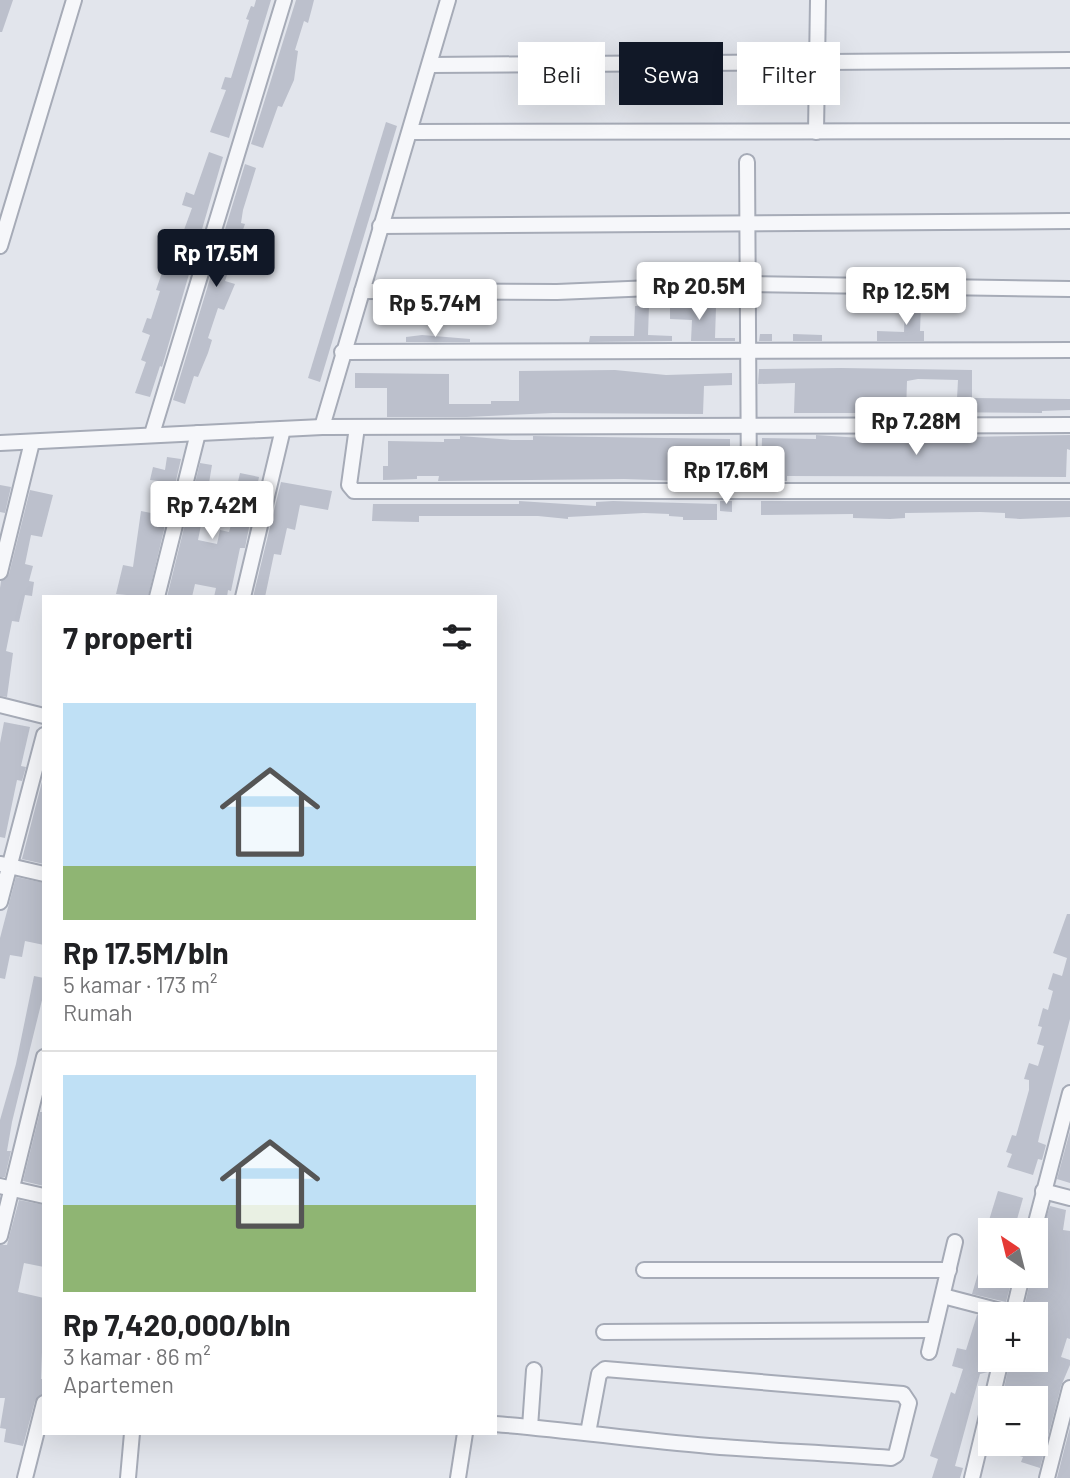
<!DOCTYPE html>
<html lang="id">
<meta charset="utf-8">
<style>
:root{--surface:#fff;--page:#f2f2f2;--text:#202124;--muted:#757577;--line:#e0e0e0;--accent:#111827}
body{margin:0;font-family:Barlow,sans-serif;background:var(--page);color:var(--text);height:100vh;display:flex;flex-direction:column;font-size:26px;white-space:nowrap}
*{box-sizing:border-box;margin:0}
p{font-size:23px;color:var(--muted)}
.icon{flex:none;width:38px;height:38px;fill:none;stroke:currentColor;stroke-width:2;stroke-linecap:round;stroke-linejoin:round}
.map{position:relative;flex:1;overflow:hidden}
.drawer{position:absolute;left:42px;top:595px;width:455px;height:840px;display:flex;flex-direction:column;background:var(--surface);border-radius:0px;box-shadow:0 7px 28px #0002}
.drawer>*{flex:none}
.banner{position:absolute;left:518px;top:42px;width:446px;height:63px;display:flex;gap:14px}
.needle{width:46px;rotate:325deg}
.fabs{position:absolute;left:978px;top:1218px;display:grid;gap:14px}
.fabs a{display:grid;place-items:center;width:70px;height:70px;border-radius:0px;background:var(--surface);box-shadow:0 7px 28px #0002;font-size:35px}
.price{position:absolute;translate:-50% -60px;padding:0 16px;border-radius:7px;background:#fff;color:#222;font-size:23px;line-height:46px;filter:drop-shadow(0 2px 4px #0008)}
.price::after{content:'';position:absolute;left:50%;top:42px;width:21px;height:16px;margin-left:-10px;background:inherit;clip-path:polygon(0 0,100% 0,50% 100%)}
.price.active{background:var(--accent);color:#fff}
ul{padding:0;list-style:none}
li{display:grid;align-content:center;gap:14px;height:371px;padding:0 21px}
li+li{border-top:2px solid var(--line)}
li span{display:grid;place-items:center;height:217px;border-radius:0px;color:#555}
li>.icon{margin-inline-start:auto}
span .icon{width:126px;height:126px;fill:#fffc;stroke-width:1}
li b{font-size:30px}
h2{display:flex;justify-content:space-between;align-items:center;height:84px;padding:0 21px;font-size:30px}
.pill{padding:0 24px;border-radius:0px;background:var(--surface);box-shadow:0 7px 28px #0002;font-size:24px;line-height:63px}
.pill.active{background:var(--accent);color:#fff}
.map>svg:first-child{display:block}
</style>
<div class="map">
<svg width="1070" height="1478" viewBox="0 0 1070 1478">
<rect width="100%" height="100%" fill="#e2e5ec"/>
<!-- building -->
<g fill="#bcc0cc">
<path d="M0 0H13L2 32H0Z"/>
<path d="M256 0H271L229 138 210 132 226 90 221 89 225 77 231 78 249 20 246 19 251 6 254 7Z"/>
<path d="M296 0H314L312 8 308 23 304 21 295 50 298 51 294 80 282 107 278 106 263 148 251 144Z"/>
<path d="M386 122 397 126 320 382 308 378Z"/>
<path d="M209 152 223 157 162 367 160 366 150 397 135 393 146 362 141 360 150 335 142 332 147 318 151 319 160 291 156 290 166 261 162 260 166 246 177 249 192 208 182 205 186 192 194 195Z"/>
<path d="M245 164 256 168 243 210 241 223 245 224 240 238 244 239 240 253 235 251 225 281 235 284 224 310 218 308 208 338 212 340 208 353 198 377 194 376 185 404 173 400Z"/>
<path d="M905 304H921L920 331H924V341H877V331L904 332Z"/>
<path d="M635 306H649L648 335 672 336V341L589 342 590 336H634Z"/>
<path d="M670 306 716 307 715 338H735V341H691L692 320 670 319Z"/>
<path d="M760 334H772V341H759Z"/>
<path d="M793 334 822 335V341H793Z"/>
<path d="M422 335 470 339V342H406V337Z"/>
<path d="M841 368 972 370V398L1070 399V410L1042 411V413L928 412V399H957L958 380 918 379 907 381 906 413H794L795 383 758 384 759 369Z"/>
<path d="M615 370 666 375 732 373V385L704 386 703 414 553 413 467 417H387V388H355V373L449 374V404H491V401H519V371Z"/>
<path d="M816 435 891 440 939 436V440L966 441V437L1070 435V450L1067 449 1066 477 787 476V481H775V477H761L762 438 816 439Z"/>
<path d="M460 436 512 440H533V436L730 439V460H737V478H692L683 481 624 479 438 481 439 476H417V479L383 480V466H388V441L444 442V439H460Z"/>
<path d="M167 457 181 459 175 485 169 484 164 530 148 597 116 594 123 565 133 567 141 511 151 513 158 481 150 480 153 467 165 470Z"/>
<path d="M200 463 212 465 205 507 214 509 212 521 202 520 198 540 217 544 220 530 229 532 242 486H237L240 473 259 477 245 548H240L231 591 228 590 227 597H214L216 588 195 584 192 597H167Z"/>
<path d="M281 482 332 491 328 510 300 505 295 530 287 528 281 555 274 554 265 597H253Z"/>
<path d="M0 485 11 487 5 513 0 512Z"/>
<path d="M30 490 53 495 42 537 31 535 25 564 33 566 29 581 34 582 32 596 25 595 19 622 12 621 6 651 13 653 7 697 0 696V588L1 581 9 574Z"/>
<path d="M519 501 596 506V502L613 501 717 504V520H683V517L669 516V514L644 513 568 517V519L538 516H419V522L372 521 373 504H519Z"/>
<path d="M720 501H732V512L720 511Z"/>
<path d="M761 501H1070V517L1020 519 1005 518V513L980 512 905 513V518L890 519 853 518V514L761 515Z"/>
<path d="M4 722 30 727 21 766 26 767 22 781 17 780 5 838 0 837V743Z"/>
<path d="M44 774V864L22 859Z"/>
<path d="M16 877 44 883V945L25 941 22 957 10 955 5 979 0 978V938Z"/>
<path d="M1067 914H1070V1019L1040 1133 1038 1142 1046 1145 1042 1160 1038 1159 1033 1175 1007 1167 1012 1154 1006 1152 1012 1135 1016 1136 1029 1090V1080L1024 1079 1029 1063 1038 1066 1044 1046 1037 1044 1042 1027 1038 1026 1043 1008 1048 1010 1053 991 1048 989 1053 973 1062 976 1067 958 1053 953Z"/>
<path d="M34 976 44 978V992L12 1122 7 1151H11L5 1177H0V1120L16 1064Z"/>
<path d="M40 1112H44V1186L23 1181Z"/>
<path d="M1070 1131V1183L1057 1179Z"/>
<path d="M998 1191 1023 1198 1014 1230H986Z"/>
<path d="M19 1200 44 1205V1267L24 1263 18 1292 44 1298 41 1379H44V1394L35 1401 23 1446 4 1442 6 1429 0 1428 5 1398H0V1245H7Z"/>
<path d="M1050 1206 1066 1210 1063 1230 1070 1231V1339L1067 1338 1061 1357 1070 1360V1365L1061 1386 1040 1468 1021 1462 1023 1457 989 1447 990 1444H1036V1398H1002L1010 1360H1036V1314H1023L1031 1276H1036L1039 1249 1036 1247Z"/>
<path d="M982 1260 990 1263V1276H1008L1005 1286 1010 1287 1006 1302 972 1294Z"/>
<path d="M977 1315 990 1318 983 1355 991 1360 988 1372 980 1374 955 1466 963 1468 960 1478H932L938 1459 930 1456 951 1392 955 1394 963 1369 952 1366 957 1348 966 1350Z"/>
<path d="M1070 1427V1478H1057Z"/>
</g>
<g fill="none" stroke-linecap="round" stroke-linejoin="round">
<defs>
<g id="street">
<path d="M430 65 1070 60"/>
<path d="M411 132 1070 131"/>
<path d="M816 132 818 0"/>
<path d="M747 162 749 490"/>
<path d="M380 226 1070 221"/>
<path d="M0 246 74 0"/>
<path d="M362 291 557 292 747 284 1070 289"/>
<path d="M342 352 1070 350"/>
<path d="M322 427 448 0"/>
<path d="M357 427 349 485 354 491H1070"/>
<path d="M152 434 284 0"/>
<path d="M0 443 322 427 1070 425"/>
<path d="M0 572 32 442"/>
<path d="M157 597 198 433"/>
<path d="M243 597 283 429"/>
<path d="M0 705 44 716"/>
<path d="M1 864 44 874"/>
<path d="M0 902 44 735"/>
<path d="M0 1186 44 1196"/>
<path d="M1043 1191 1070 1198"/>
<path d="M1034 1230 1070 1093"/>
<path d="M0 1236 44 1057"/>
<path d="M644 1270H949"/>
<path d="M943 1296 1012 1314"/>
<path d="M1013 1314 1022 1276"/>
<path d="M604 1332 934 1330"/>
<path d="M929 1352 955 1242"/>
<path d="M992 1398 1001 1360"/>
<path d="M495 1424C567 1430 638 1440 709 1446 770 1451 830 1453 891 1458L896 1455 909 1403 903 1394 605 1369 599 1374 588 1433"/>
<path d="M530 1427 534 1370"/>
<path d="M25 1478 44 1403"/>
<path d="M128 1478 132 1433"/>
<path d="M458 1478 465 1433"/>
<path d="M972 1478 990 1403"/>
<path d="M1047 1478 1070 1388"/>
</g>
</defs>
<!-- street casing -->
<use href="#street" stroke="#a6abb7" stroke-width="18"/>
<!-- street -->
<use href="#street" stroke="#f6f7fa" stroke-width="14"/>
</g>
</svg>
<div class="fabs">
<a><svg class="needle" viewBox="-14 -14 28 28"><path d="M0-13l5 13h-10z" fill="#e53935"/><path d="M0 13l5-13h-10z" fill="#757577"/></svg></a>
<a>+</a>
<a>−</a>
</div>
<b class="price active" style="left:216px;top:289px">Rp 17.5M</b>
<b class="price" style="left:699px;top:322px">Rp 20.5M</b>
<b class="price" style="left:906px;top:327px">Rp 12.5M</b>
<b class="price" style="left:435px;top:339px">Rp 5.74M</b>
<b class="price" style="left:916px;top:457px">Rp 7.28M</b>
<b class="price" style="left:726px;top:506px">Rp 17.6M</b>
<b class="price" style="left:212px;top:541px">Rp 7.42M</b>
<div class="banner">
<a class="pill">Beli</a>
<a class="pill active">Sewa</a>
<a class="pill">Filter</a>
</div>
<section class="drawer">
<h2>7 properti<svg class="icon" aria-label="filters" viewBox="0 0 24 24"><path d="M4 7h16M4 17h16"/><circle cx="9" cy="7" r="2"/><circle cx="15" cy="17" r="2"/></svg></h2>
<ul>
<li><span style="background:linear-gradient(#bfe0f5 75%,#8fb573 0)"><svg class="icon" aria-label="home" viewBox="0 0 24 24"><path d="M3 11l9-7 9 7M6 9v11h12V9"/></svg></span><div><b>Rp 17.5M/bln</b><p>5 kamar · 173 m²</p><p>Rumah</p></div></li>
<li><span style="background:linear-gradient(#bfe0f5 60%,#8fb573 0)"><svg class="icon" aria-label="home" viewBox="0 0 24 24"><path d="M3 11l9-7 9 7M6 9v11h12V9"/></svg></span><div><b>Rp 7,420,000/bln</b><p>3 kamar · 86 m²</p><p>Apartemen</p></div></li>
</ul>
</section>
</div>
